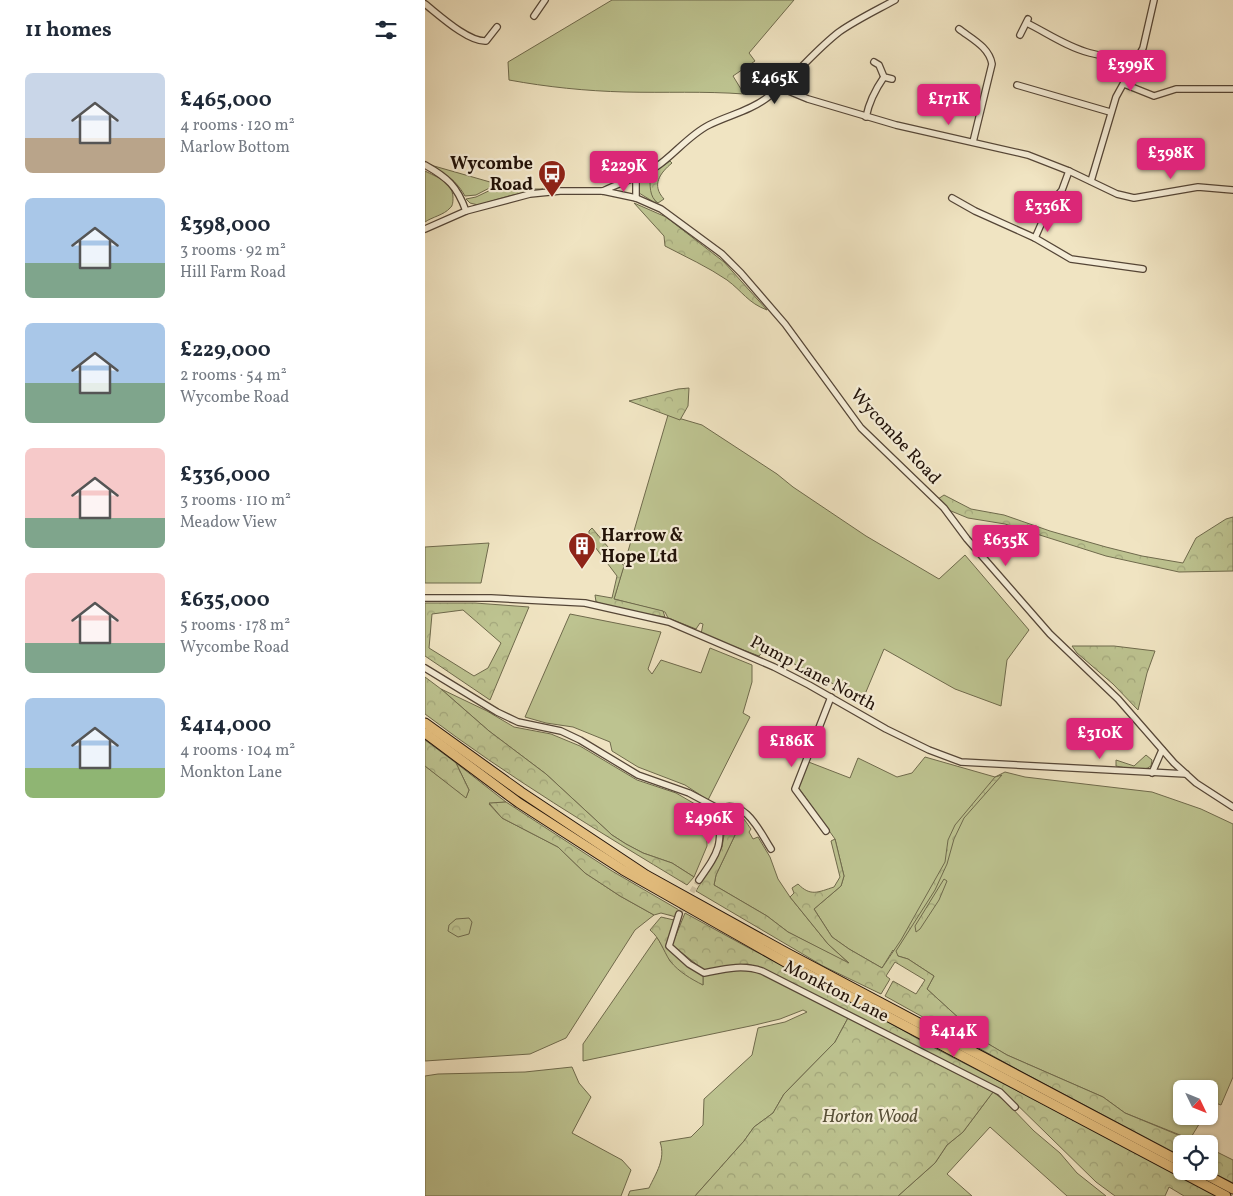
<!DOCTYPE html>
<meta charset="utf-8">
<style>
:root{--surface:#fff;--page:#f6f6f7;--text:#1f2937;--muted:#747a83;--accent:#db2777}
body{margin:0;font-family:Vollkorn,serif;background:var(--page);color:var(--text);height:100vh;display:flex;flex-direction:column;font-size:19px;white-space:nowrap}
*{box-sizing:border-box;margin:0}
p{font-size:16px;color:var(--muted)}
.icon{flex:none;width:28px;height:28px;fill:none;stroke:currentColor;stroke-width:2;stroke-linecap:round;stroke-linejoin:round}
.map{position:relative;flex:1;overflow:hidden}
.sheet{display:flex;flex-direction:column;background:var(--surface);width:425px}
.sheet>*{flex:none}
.needle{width:32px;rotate:133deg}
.buttons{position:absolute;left:748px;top:1080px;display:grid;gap:10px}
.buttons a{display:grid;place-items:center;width:45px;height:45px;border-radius:8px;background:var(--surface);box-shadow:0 1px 4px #0004;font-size:25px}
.price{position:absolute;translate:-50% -42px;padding:0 11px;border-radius:5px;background:var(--accent);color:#fff;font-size:16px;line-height:32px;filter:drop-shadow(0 1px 2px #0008)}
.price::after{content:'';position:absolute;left:50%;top:30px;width:15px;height:11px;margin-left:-8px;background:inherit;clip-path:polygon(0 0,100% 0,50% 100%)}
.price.selected{background:#222;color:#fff}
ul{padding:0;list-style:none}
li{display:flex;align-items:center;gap:15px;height:125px;padding:0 25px}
li span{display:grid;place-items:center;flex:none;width:140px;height:100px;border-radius:8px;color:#555}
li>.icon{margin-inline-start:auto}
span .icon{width:60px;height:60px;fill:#fffc;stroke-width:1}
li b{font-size:21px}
h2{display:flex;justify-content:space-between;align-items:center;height:60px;padding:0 25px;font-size:21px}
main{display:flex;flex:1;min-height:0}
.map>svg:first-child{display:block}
</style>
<main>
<section class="sheet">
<h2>11 homes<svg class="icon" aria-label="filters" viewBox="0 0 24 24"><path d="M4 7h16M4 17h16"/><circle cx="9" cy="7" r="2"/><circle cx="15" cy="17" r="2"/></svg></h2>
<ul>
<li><span style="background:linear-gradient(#c9d6e8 65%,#b9a48a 0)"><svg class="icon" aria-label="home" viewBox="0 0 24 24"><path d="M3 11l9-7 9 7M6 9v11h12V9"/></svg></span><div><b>£465,000</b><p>4 rooms · 120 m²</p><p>Marlow Bottom</p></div></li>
<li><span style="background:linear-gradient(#a9c7e8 65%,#7fa58c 0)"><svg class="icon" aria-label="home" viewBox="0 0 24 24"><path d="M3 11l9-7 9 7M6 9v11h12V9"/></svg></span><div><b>£398,000</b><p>3 rooms · 92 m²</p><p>Hill Farm Road</p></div></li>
<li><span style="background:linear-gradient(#a9c7e8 60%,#7fa58c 0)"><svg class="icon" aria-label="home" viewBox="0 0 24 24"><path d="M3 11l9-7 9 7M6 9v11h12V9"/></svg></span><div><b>£229,000</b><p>2 rooms · 54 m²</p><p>Wycombe Road</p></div></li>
<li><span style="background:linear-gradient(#f6c9c9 70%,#7fa58c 0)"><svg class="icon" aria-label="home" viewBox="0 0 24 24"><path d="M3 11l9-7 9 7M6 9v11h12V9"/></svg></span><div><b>£336,000</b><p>3 rooms · 110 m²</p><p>Meadow View</p></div></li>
<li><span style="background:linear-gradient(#f6c9c9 70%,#7fa58c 0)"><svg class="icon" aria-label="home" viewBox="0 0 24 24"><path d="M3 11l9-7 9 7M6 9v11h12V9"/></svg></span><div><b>£635,000</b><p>5 rooms · 178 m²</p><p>Wycombe Road</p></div></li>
<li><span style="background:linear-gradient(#a9c7e8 70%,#8fb573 0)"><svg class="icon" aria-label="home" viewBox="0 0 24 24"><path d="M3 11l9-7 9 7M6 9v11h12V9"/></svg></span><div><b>£414,000</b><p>4 rooms · 104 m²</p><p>Monkton Lane</p></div></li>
</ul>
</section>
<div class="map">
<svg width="808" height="1196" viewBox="0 0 808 1196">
<defs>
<pattern id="forest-crowns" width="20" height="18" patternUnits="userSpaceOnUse" patternTransform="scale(1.25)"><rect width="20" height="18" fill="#bdc390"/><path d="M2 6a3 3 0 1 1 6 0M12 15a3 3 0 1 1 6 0" fill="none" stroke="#a2a67b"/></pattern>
</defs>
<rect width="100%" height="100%" fill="#f0e4c2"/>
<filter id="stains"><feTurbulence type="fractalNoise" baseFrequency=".004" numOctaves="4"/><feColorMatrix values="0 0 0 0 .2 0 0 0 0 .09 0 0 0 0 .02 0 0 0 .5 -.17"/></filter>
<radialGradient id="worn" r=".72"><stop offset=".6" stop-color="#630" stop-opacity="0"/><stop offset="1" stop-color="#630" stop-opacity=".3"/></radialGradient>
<!-- grass -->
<g fill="#bdc390" stroke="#6f6a4c">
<path d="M187 0H369L324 53 330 61 308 76 319 94C279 91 240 93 200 92 161 91 122 87 84 80L83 62Z"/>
<path d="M0 162 9 166 72 184 51 195 40 196C29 177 18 173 0 164Z"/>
<path d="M0 171C11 177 27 181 28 197 28 201 28 206 25 208 19 215 7 217 0 222Z"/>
<path d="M225 175C225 185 228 198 232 204L214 193 213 184Z"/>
<path d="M76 185 95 189H118L84 196 53 205 45 203 41 199 51 197Z"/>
<path d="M243 415 277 425 352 474 368 487 441 536 514 579 540 555 604 630 582 660 576 706 530 689 459 649 438 699 340 649 334 656 276 634 278 624 275 623 271 629 243 618 240 612 189 599Z"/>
<path d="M64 543 56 583H0V547Z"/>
<path d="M145 614 236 632 223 669 227 674 236 660 276 673 285 648 327 665V682L318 713 325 717 283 800 260 785 213 767 187 751 185 742 148 727 121 723 100 717Z"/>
<path d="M16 689 62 711 89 727 126 734 155 746 212 780 251 793 270 804 282 822V846L269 877 247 863 218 853 201 844 187 835 121 774 64 731Z"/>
<path d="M721 755 727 760 726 766C717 773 702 768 691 766V760L709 766Z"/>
<path d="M500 757 570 777 580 772 600 777 727 792 776 809 808 824V1077L796 1105 788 1102 784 1109V1089H756V1116H779L765 1139 700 1113 678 1097 582 1055 534 1027 537 1021 502 989 509 976 483 959 473 956 468 950 457 968 424 949 407 937 389 909 416 886 419 876 410 839 373 787 381 761 425 778 433 758 472 777 487 773Z"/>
<path d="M31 763 81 802 64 804 77 818 133 847 160 873 195 896 229 915 210 930 141 1038 105 1054 0 1061V766L41 797 44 790Z"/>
<path d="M311 814C318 815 322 824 326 829L324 832 328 839 333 837 345 857 353 879 365 897 403 944 426 965 363 932 342 916 289 885 291 875 310 835 307 815Z"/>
<path d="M232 937 246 962 278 985V975L310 970H329L423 1018 410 1042 359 1094 348 1113 329 1127 319 1141 270 1196H203L205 1191 224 1188C231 1173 241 1159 235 1142L266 1137 278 1125 279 1099 327 1055 333 1028 360 1022 382 1012 378 1010 355 1019 330 1025 158 1061V1044Z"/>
<path d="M147 1067 154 1083 166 1097 147 1133 197 1160 206 1170 196 1196H0V1076L13 1074 100 1072Z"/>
<path d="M568 1092 580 1101 609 1131 635 1153 652 1173 681 1196H642L565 1127 522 1174 547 1196H473L510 1163 522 1145 538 1132Z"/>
</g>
<!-- forest -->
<g fill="url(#forest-crowns)" stroke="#6f6a4c" fill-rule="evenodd">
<path d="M245 161 247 163C235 173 226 185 239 199L233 203C224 197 225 185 225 175Z"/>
<path d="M209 203 241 217 299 262 342 310C323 303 317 291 302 280 283 267 261 257 240 246L239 236Z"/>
<path d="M264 388 263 406 255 420 204 401 253 389Z"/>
<path d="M519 495 546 509 579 515 625 531 681 547 717 556 758 563 771 538 801 519 808 517V571L754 572 681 556 580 524 543 518 526 511 513 499Z"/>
<path d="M167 528 199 566 189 599 238 611 240 617 204 611 171 602 170 595 187 598 192 576 164 539V531Z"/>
<path d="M0 603H50L104 607 65 700 0 656ZM38 610 76 643 63 668 49 676 4 648 7 614Z"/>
<path d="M647 646H689L730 651 722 673 713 710 688 684 652 653Z"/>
<path d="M0 677 16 689 64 731 121 774 187 835 201 844 218 853 247 863 269 877 262 885C173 831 83 777 0 714Z"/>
<path d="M0 740 31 763 44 790 41 798 0 766Z"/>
<path d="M577 775 539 818 529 839 522 864 510 890 471 951 473 956 483 959 509 976 502 989 537 1021 535 1027 582 1055 678 1097 700 1113 775 1144H756V1156L595 1071 460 996 468 981 491 994 500 980 470 962 461 976 465 979 456 994 398 966 271 891 297 847 299 835V811H304L307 815 310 835 291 875 289 885 342 916 363 932 424 963 403 944 365 897 369 893 367 888 373 884C386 897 393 892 409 887L415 877 406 841 410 839 419 876 416 886 389 909 407 937 424 949 457 968 476 940 520 862 523 840 530 825 570 777Z"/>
<path d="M81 802 187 871 254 910 251 917 236 913 229 915 195 896 160 873 133 847 77 818 64 803Z"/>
<path d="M519 879 522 881 514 900 495 929 491 932 490 926Z"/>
<path d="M260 913 322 947 432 1004 500 1043 749 1172 791 1196H759L744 1187 740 1196H690L671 1182 577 1090 338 969 323 964 313 965 280 971 247 945Z"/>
<path d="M236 917 249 920 242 947 278 975V985C266 979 254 972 245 961 238 950 235 938 225 930Z"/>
<path d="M44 918 47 922 44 934 33 937 23 931 24 925 31 919Z"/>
<path d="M423 1018 568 1092 538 1132 522 1145 510 1163 473 1196H270L319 1141 329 1127 348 1113 359 1094 410 1042Z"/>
<path d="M784 1148 808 1160V1183L784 1171Z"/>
</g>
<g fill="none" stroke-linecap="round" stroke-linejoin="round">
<!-- minor-tunnel -->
<path stroke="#d1c4a6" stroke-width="5.5" stroke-dasharray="5.5 3" stroke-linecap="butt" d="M254 914 274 880"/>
<defs>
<g id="minor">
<path d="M0 4C14 15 43 42 61 41L72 27"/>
<path d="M109 16 120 0"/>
<path d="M602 23C622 33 642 47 665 53 680 57 695 57 710 63"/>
<path d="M534 29C547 39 564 47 567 64L548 142"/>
<path d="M595 35 603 19"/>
<path d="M449 62 454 65 459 77 467 79"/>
<path d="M699 84 729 96 751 89H808"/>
<path d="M592 85 685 112"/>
<path d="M354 87 383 99 471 125 603 155 644 171 692 194 709 198 773 187 808 190"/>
<path d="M441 117C444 102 450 90 459 77"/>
<path d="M0 165C23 178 32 186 41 211"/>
<path d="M666 181 691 97 718 48 729 0"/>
<path d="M178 191C196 182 214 178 231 167 249 155 264 135 284 125 304 115 325 111 343 97 369 78 388 52 414 32 431 20 452 10 470 0"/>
<path d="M211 198V178"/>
<path d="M527 198 550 211 610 238 646 259 718 269"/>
<path d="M0 229 41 211 105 194 135 191H178L211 198 236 209 297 254 316 273 360 324 436 428 519 508 542 539 625 634 693 699 749 763 771 783 808 807"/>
<path d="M610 238 625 204 637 190 644 171"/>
<path d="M0 598H66L160 603 244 622 349 667 384 685 461 729 504 750 536 762 761 774"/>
<path d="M0 668 72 712 93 722 136 731 155 740 213 775 264 793 294 809"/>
<path d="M727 773 737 750"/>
<path d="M294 809C320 797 335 832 346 849"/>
<path d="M401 831 370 789 406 697"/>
<path d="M274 880C295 850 297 846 294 809"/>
<path d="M254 914 244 946 264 964 279 973C299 969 317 964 337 971L575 1092 590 1107"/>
</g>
<g id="highway">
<path d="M0 723 96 792 221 875 362 953 756 1162"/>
<path d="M0 733 94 803 198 870 362 963 801 1196"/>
<path d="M774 1171 808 1189"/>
</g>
</defs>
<!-- minor casing -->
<use href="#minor" stroke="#554637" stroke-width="8"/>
<!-- highway casing -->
<use href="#highway" stroke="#211209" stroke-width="11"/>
<!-- minor -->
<use href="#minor" stroke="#f5edd7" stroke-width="5.5"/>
<!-- highway -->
<use href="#highway" stroke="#e8c281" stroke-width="9"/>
</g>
<!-- icons -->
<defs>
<symbol id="bus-pin" viewBox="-11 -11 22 30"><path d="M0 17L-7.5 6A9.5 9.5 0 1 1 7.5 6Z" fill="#8f2418" stroke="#f5edd7"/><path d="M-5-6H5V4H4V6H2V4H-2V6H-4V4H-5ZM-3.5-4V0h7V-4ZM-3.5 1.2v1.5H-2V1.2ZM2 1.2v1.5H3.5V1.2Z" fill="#fff"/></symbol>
<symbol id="building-pin" viewBox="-11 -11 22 30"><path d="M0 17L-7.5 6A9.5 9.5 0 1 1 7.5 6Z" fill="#8f2418" stroke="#f5edd7"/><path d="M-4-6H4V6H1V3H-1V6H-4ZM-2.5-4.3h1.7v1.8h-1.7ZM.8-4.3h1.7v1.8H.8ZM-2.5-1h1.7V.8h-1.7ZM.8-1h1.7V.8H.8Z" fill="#fff"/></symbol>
</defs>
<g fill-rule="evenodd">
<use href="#bus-pin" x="111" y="158" width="32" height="43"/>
<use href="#building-pin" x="141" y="530" width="32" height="43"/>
</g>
<g text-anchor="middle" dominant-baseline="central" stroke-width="4.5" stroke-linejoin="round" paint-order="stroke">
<!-- poi labels -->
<g font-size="18" font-weight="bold" fill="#211209" stroke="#f5edd7" text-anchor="end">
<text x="108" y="164">Wycombe<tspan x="108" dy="21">Road</tspan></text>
<text x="176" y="536" text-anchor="start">Harrow &amp;<tspan x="176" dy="21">Hope Ltd</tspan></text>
</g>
<!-- street labels -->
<g font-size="18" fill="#211209" stroke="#f5edd7">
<text transform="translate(470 437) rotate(47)">Wycombe Road</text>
<text transform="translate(388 674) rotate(28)">Pump Lane North</text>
<text transform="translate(411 992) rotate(27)">Monkton Lane</text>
</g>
<!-- park labels -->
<g font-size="18" font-style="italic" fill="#585038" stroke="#f5edd7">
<text x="445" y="1117">Horton Wood</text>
</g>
</g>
<rect width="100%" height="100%" filter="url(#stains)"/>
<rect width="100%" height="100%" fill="url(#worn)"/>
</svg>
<div class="buttons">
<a><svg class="needle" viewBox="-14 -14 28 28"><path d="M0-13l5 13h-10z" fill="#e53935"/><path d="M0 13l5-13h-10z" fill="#747a83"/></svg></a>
<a><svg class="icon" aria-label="locate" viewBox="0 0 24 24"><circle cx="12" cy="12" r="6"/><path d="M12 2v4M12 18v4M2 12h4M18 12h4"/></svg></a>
</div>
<b class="price" style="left:706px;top:92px">£399K</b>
<b class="price selected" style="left:350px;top:105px">£465K</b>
<b class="price" style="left:524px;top:126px">£171K</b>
<b class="price" style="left:746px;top:180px">£398K</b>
<b class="price" style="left:199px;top:193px">£229K</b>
<b class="price" style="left:623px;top:233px">£336K</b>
<b class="price" style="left:581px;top:567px">£635K</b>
<b class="price" style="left:675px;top:760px">£310K</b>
<b class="price" style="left:367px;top:768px">£186K</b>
<b class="price" style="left:284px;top:845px">£496K</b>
<b class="price" style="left:529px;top:1058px">£414K</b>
</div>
</main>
